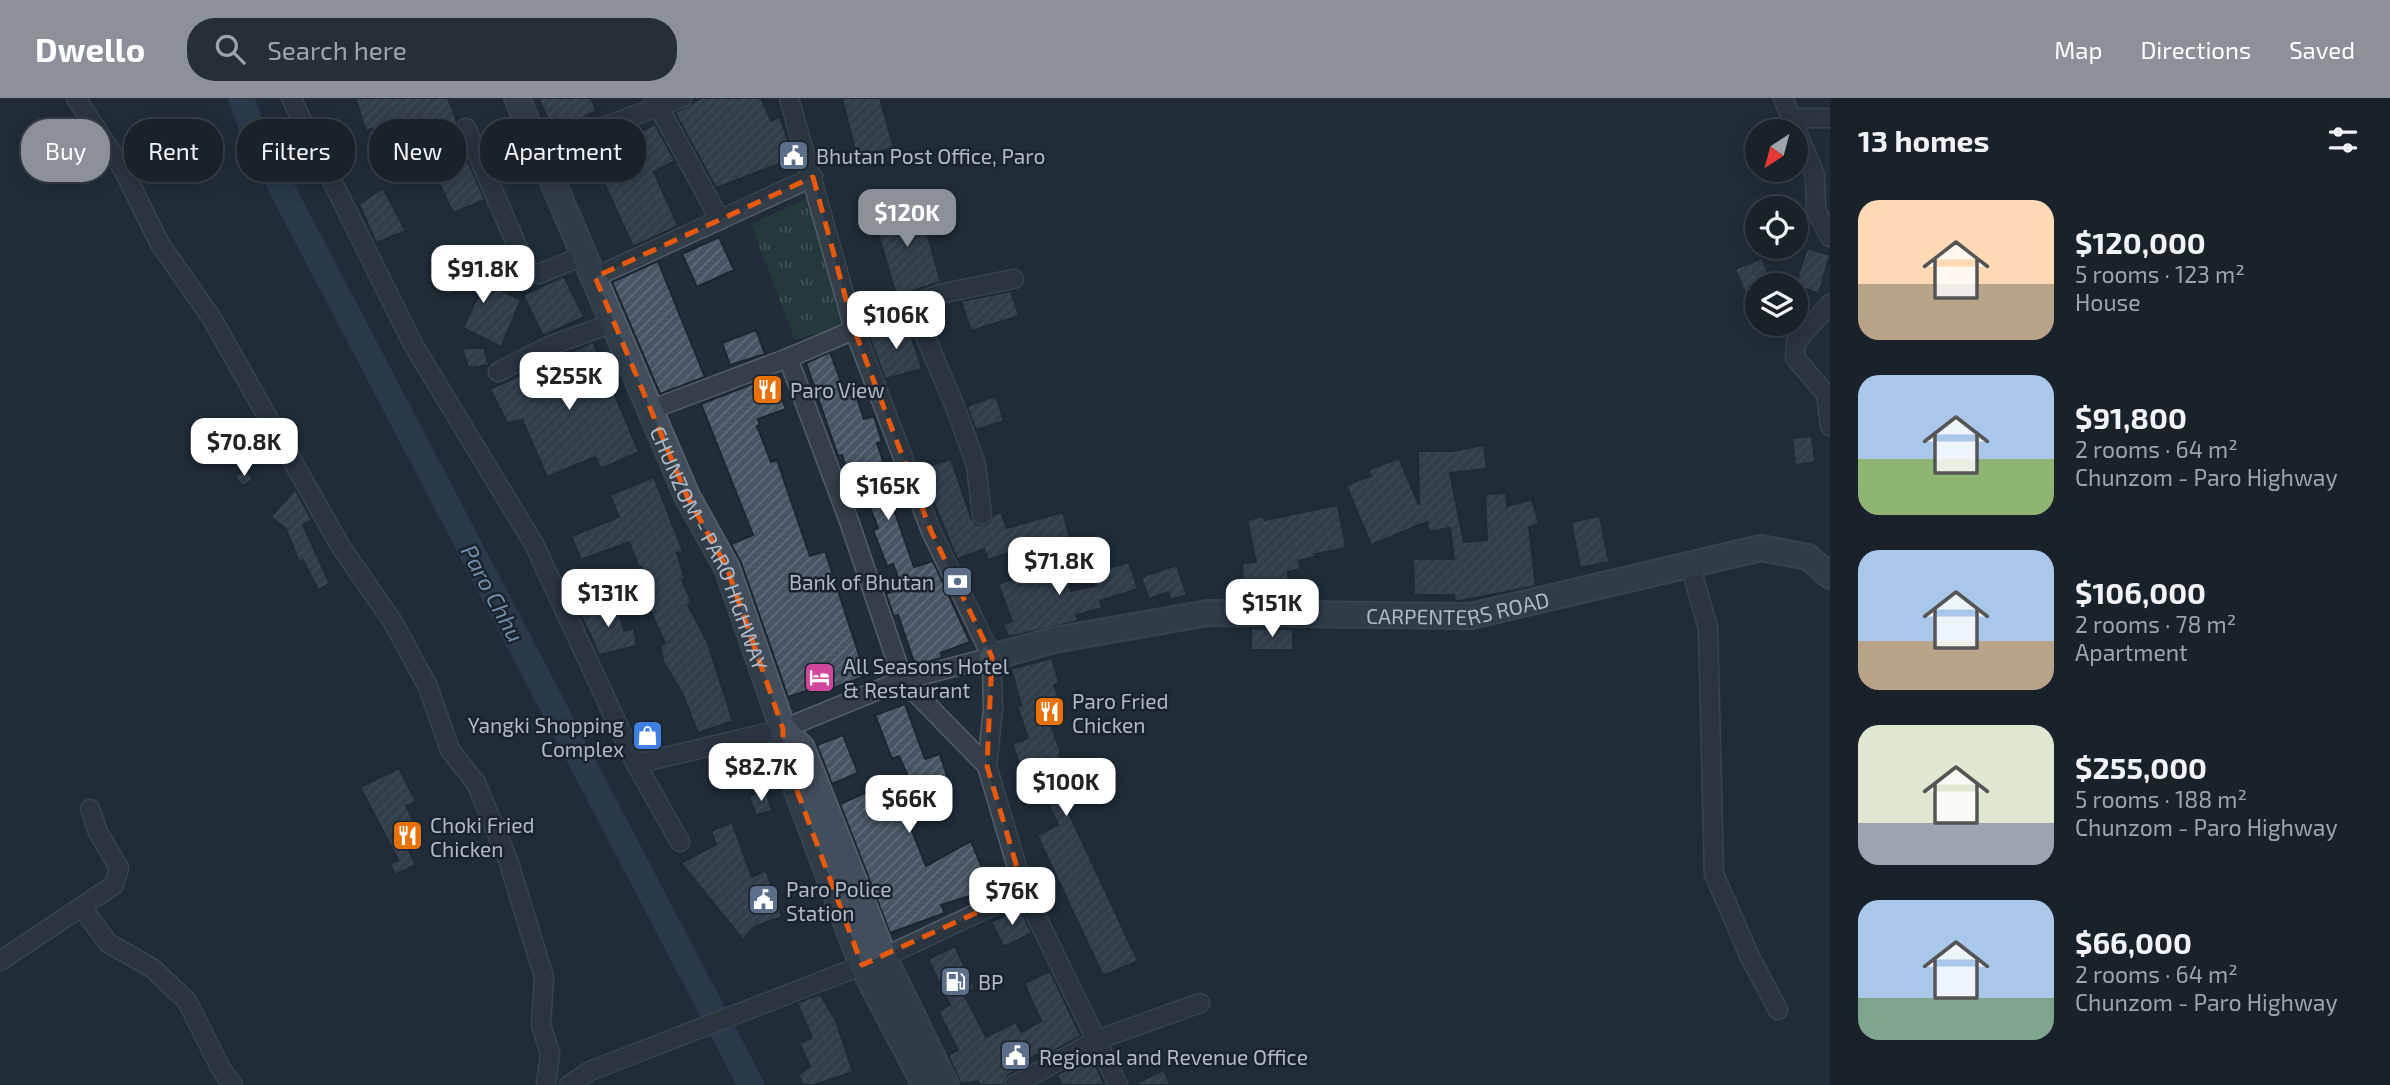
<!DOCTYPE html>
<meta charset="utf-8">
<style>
:root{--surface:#19222b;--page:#262f37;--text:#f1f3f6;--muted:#9fa4a9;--line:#373f47;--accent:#8c9099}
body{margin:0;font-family:"Exo 2",sans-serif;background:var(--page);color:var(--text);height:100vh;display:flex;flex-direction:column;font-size:26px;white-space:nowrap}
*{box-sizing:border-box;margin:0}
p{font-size:23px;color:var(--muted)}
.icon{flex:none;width:38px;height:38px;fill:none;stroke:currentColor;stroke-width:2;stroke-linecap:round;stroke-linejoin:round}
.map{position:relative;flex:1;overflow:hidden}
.sheet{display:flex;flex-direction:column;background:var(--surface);width:560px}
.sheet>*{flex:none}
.banner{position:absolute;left:21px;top:21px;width:665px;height:63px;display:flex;gap:14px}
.needle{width:46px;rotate:216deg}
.controls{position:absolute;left:1745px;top:21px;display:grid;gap:14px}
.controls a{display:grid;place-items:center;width:63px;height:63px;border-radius:50%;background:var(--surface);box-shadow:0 4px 18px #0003,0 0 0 2px var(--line);font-size:35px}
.price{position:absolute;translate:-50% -60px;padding:0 16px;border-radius:14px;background:#fff;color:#222;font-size:23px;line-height:46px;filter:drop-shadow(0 2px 4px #0008)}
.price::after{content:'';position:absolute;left:50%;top:42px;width:21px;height:16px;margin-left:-10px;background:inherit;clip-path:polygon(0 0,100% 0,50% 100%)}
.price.selected{background:var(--accent);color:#fff}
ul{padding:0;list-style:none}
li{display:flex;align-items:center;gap:21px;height:175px;padding:0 28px}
li span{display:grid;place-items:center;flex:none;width:196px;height:140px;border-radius:21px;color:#555}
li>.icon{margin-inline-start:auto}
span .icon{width:84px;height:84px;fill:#fffc;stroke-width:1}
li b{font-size:30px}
h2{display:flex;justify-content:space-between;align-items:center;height:84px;padding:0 28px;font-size:30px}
.chip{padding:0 24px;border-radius:28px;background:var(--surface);box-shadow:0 4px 18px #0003,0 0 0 2px var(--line);font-size:24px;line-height:63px}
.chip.selected{background:var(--accent);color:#fff}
header{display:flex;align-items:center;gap:42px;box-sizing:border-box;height:98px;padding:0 35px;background:var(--accent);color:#fff}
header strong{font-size:33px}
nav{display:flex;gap:38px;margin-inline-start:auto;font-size:24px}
.search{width:490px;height:63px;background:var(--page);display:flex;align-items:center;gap:18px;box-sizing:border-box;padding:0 24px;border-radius:28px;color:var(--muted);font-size:26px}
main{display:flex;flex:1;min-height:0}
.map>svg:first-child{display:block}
</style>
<header>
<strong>Dwello</strong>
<div class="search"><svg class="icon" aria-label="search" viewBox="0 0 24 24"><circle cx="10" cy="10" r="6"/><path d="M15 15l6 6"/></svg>Search here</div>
<nav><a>Map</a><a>Directions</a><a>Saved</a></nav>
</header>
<main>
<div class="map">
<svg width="1830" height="987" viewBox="0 0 1830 987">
<defs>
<pattern id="park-tufts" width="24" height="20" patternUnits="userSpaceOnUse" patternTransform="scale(1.75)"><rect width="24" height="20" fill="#23393a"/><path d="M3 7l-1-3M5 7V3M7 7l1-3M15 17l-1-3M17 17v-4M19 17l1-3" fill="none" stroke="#405455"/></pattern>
<pattern id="building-hatch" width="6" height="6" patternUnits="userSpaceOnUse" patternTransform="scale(1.75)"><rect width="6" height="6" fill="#475563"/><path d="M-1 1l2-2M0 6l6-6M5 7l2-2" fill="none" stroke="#5f6b78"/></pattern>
</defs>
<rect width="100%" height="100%" fill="#212d39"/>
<!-- park -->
<path fill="url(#park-tufts)" d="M809 99 846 227 795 242 751 126Z"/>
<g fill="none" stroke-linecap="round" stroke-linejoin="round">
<!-- river -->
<path stroke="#354a60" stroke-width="26" d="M241 0 257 43 751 987"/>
</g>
<!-- building -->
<g fill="url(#building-hatch)" stroke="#1c2630" stroke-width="2">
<path d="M355 0H448L457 23 456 35 485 102 453 115 429 64 393 76 375 30 366 33Z"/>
<path d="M538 0H591L597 13 554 33Z"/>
<path d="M701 0H761L771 23 780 19 794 60 716 90 675 15Z"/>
<path d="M842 0H880L894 50 857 60Z"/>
<path d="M655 26 675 63 654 74 678 128 633 149 587 47 634 30 637 36Z"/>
<path d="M383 90 406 133 376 145 359 106Z"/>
<path d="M918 104 941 184 896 198 873 117Z"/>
<path d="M719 139 734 172 697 189 682 156Z"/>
<path d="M1807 150 1830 157 1819 196 1795 187Z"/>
<path d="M1762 160 1772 184 1757 187V191L1745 195 1735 171Z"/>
<path d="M658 163 705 279 660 296 612 184Z"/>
<path d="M471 165 474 178 521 202 501 249 463 230 484 185 447 197 437 178Z"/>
<path d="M564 178 584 219 543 238 523 197Z"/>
<path d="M1011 193 1019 218 971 233 961 203Z"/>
<path d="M906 222 922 271 885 281 869 238Z"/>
<path d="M756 232 765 256 730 267 722 245Z"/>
<path d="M593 244 639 354 601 371 595 359 547 379 522 322 507 325 490 291Z"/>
<path d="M462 250H484L489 267 468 270Z"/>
<path d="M830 254 846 297 855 294 864 321 874 318 882 344 877 345 886 372 881 374 914 469 933 463 970 544 941 555 942 560 938 561 915 567 898 517 894 519 886 496 902 490 893 466 887 468 873 432 878 430 859 381 851 384 842 357 838 358 806 265Z"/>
<path d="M773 278 786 311 758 321 760 327 757 328 771 364 777 362 810 458 825 453 866 578 820 595 818 589 788 599 741 465 731 446 753 437 701 306Z"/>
<path d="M996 298 1004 323 976 332 967 308Z"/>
<path d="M1812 338 1815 364 1795 367 1792 340Z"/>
<path d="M1484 347 1487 371 1450 375 1464 444 1487 442 1485 396 1506 395 1507 408 1532 401 1539 426 1529 429 1536 488 1459 503H1455L1454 497H1414L1413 461H1454L1450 430 1429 434 1427 424 1371 447 1346 387 1371 378 1368 372 1399 360 1419 407 1418 353H1452Z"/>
<path d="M951 361 971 419 977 427 988 426 993 417 1001 414 1007 430 1063 414 1070 440 1032 450 1031 447 988 462 984 451 957 461 920 371Z"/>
<path d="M247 371 253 382 242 388 235 378Z"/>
<path d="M654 379 683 453 677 455 685 481 682 482 692 505 688 507 707 543 733 623 698 635 682 595 663 563 660 547 665 545 643 497 649 496 642 469 639 470 629 444 581 462 571 438 619 419 610 397Z"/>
<path d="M295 391 312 422 303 427 330 486 318 492 303 462 299 464 286 431 271 419Z"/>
<path d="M1338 407 1346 450 1315 456 1317 458 1299 463 1301 471 1288 474 1289 494 1270 496V488L1243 489 1242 465 1256 464 1247 422 1264 418 1265 422Z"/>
<path d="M1600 418 1609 464 1580 470 1571 424Z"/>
<path d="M1065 464 1071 493 1096 487 1092 475 1129 464 1138 491 1100 503 1102 510 1076 517 1078 523 1009 539 1003 527 1012 523 998 486Z"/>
<path d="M1177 467 1187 497 1171 502 1168 494 1149 501 1141 479Z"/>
<path d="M616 502 624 533 634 530 637 548 599 557 579 513Z"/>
<path d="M1251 530 1293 531V552H1251Z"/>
<path d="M1052 560 1059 585 1054 587 1066 618 1050 624 1061 655 1059 656 1081 704 1067 711 1138 863 1103 878 1037 737 1058 727 1030 667 1021 670 1012 646 1028 640 1017 608 1021 607 1011 571Z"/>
<path d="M905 606 925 661 940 656 954 700 905 715 926 768 971 743 991 791 941 807 945 815 890 835 840 706 907 676 899 658 892 661 875 617Z"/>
<path d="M843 637 858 675 832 686 817 647Z"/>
<path d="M399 670 416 704 406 708 425 746 409 753 416 767 395 777 390 766 398 762 360 689Z"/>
<path d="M766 691 772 713 756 717 749 698Z"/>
<path d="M732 724 752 779 766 772 782 819 754 829 743 842 681 765 716 746 711 733Z"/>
<path d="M1020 810 1032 835 1004 849 991 824Z"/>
<path d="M955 848 975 891 964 896 986 939 1016 924 1021 934 1041 923 1024 885 1050 873 1081 938 1050 955 1048 951 1020 965 1023 969 1008 977 1003 987H980L978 983 961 986 948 957 958 952 938 913 950 907 928 861Z"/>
<path d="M820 896 836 923 853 974 814 987H803L798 977 810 968 799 945 812 940 797 905Z"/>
<path d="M1091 958 1105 987H1062L1057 977Z"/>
<path d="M1164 972 1170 987H1132Z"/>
</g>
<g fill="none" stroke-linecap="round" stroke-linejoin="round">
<defs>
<g id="street">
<path d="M76 0 124 73 160 146 211 219 341 449 393 524 428 589 450 652 476 685 508 762 544 879 541 926 550 956 546 987"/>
<path d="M291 0 414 248 534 446 636 666 680 744"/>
<path d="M654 0 720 122"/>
<path d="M789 0 854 231 931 433 992 559 993 611 987 668 1024 793 1118 987"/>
<path d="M1783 0 1815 77 1816 112 1830 139"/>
<path d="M1792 20H1830"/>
<path d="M466 30 528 173 539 176 585 157"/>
<path d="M538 53 682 0"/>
<path d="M595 179 813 79"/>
<path d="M1830 206 1796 244 1795 260 1826 296 1830 328"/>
<path d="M912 207 956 311 976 367 982 417"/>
<path d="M788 260 849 423 903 582 987 668"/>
<path d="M498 274 549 248 613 225"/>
<path d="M650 312 788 260 939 196 1014 181"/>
<path d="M1690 467 1708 530 1714 776 1749 857 1778 912"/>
<path d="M636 666 783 631 903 582 992 559"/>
<path d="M83 811 108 845 152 870 187 903 221 971 233 987"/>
<path d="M0 863 114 787 119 770 98 734 90 711"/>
<path d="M569 987 590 973 884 859 1024 793"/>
<path d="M1014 987 1097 942 1200 905"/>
</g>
<g id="secondary">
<path id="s1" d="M517 0 687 398 727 470 783 631V655L862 867 925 987"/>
<path id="s2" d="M992 559 1054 542 1208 515 1471 518 1761 450 1808 459 1830 478"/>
<path d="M783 631 802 650 884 859 946 987"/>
</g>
</defs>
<!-- street casing -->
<use href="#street" stroke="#525d67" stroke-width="21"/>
<!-- secondary casing -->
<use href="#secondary" stroke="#525d67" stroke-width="28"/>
<!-- street -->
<use href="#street" stroke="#353f49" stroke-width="18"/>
<!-- secondary -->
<use href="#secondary" stroke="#434e5c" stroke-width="24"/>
</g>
<!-- marked area -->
<path d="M0 0H1830V987H0ZM813 79 854 231 931 433 992 559 987 668 1024 793 862 867 783 655V631L727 470 687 398 595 179Z" fill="#212d39" fill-opacity=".55" fill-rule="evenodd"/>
<path fill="none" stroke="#e8590c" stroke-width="5" stroke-dasharray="14 9" stroke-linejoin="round" d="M813 79 854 231 931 433 992 559 987 668 1024 793 862 867 783 655V631L727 470 687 398 595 179Z"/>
<!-- icons -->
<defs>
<symbol id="civic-square" viewBox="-11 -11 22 22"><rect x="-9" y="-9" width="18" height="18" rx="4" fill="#5c6f8a" stroke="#1a242e"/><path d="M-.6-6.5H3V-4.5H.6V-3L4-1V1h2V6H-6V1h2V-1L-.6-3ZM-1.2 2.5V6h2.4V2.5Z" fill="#fff"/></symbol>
<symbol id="restaurant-square" viewBox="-11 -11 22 22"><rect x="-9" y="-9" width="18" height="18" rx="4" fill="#e8710a" stroke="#1a242e"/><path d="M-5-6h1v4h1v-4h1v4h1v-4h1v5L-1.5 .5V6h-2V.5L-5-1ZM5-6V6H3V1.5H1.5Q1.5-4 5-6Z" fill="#fff"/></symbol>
<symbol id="bank-square" viewBox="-11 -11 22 22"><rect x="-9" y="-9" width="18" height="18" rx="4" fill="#5c6f8a" stroke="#1a242e"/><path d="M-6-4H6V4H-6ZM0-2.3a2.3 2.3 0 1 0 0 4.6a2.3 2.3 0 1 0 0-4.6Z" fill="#fff"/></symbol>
<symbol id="hotel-square" viewBox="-11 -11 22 22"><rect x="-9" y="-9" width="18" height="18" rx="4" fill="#d1479c" stroke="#1a242e"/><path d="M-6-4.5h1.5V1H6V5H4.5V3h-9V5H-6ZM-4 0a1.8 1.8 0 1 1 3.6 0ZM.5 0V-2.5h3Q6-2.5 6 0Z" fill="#fff"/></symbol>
<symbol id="shop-square" viewBox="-11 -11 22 22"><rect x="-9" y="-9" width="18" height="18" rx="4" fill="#3f7fe0" stroke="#1a242e"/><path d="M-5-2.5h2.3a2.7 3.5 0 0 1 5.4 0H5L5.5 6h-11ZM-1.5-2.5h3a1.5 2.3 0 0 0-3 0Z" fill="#fff"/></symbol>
<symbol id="fuel-square" viewBox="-11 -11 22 22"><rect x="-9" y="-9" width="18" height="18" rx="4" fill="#5c6f8a" stroke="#1a242e"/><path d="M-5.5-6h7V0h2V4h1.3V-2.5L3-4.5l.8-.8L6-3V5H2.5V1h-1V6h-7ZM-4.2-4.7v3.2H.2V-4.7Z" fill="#fff"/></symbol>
</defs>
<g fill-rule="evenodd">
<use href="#civic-square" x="776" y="40" width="35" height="35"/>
<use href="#restaurant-square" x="750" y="274" width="35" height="35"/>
<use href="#bank-square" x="940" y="466" width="35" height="35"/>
<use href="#hotel-square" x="802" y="562" width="35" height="35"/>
<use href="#restaurant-square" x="1032" y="596" width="35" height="35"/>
<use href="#shop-square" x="630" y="620" width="35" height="35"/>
<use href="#restaurant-square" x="390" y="720" width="35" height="35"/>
<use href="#civic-square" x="746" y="784" width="35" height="35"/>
<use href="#fuel-square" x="938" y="866" width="35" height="35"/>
<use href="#civic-square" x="998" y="940" width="35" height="35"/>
</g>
<g text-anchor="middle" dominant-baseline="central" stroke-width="5" stroke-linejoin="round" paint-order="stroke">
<!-- poi labels -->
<g font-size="21" fill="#afbac6" stroke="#1a242e" text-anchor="start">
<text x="816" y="57">Bhutan Post Office, Paro</text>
<text x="790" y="291">Paro View</text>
<text x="934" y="483" text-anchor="end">Bank of Bhutan</text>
<text x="843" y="567">All Seasons Hotel<tspan x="843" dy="24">&amp; Restaurant</tspan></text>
<text x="1072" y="602">Paro Fried<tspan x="1072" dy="24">Chicken</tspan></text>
<text x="624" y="626" text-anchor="end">Yangki Shopping<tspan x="624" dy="24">Complex</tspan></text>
<text x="430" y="726">Choki Fried<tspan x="430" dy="24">Chicken</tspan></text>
<text x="786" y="790">Paro Police<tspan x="786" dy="24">Station</tspan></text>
<text x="978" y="883">BP</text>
<text x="1039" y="958">Regional and Revenue Office</text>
</g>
<!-- street labels -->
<g font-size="21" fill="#afbac6" stroke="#1a242e">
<text stroke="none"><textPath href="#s1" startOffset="490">CHUNZOM - PARO HIGHWAY</textPath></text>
<text stroke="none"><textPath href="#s2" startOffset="471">CARPENTERS ROAD</textPath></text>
</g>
<!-- water labels -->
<g font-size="23" font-style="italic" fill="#708daa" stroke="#1a242e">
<text transform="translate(493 495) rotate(62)">Paro Chhu</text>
</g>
</g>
</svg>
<div class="controls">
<a><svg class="needle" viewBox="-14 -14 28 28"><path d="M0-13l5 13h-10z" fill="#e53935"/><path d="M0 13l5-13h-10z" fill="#9fa4a9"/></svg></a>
<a><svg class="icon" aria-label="locate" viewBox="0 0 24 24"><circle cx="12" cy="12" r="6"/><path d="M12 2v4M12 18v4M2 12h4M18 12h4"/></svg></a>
<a><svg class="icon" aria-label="layers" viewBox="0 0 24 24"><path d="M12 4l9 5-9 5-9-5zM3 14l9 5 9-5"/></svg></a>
</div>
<b class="price selected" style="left:907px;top:151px">$120K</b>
<b class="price" style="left:483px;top:207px">$91.8K</b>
<b class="price" style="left:896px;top:253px">$106K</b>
<b class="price" style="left:569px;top:314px">$255K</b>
<b class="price" style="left:244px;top:380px">$70.8K</b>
<b class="price" style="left:888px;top:424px">$165K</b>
<b class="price" style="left:1059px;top:499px">$71.8K</b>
<b class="price" style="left:608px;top:531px">$131K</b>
<b class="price" style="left:1272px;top:541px">$151K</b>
<b class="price" style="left:761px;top:705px">$82.7K</b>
<b class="price" style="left:1066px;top:720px">$100K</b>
<b class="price" style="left:909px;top:737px">$66K</b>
<b class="price" style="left:1012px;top:829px">$76K</b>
<div class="banner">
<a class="chip selected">Buy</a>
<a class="chip">Rent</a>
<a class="chip">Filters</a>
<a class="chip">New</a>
<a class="chip">Apartment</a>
</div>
</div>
<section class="sheet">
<h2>13 homes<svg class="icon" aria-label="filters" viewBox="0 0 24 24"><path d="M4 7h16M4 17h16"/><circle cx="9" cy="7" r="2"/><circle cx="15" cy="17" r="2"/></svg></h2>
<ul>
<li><span style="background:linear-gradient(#ffd9b3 60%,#b9a48a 0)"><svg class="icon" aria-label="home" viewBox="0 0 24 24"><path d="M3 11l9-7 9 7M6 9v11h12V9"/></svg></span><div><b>$120,000</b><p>5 rooms · 123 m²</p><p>House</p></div></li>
<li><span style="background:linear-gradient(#a9c7e8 60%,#8fb573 0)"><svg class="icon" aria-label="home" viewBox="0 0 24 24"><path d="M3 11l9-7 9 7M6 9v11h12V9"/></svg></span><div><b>$91,800</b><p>2 rooms · 64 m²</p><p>Chunzom - Paro Highway</p></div></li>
<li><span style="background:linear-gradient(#a9c7e8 65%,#b9a48a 0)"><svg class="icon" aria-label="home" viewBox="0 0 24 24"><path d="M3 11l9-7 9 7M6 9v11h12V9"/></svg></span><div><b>$106,000</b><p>2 rooms · 78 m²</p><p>Apartment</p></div></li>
<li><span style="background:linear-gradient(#dfe7d0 70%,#9aa5b1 0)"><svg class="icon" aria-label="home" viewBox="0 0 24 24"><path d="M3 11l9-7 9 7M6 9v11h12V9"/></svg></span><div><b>$255,000</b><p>5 rooms · 188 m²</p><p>Chunzom - Paro Highway</p></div></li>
<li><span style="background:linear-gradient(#a9c7e8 70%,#7fa58c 0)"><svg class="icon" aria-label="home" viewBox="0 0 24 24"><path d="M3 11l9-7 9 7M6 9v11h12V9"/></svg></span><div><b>$66,000</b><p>2 rooms · 64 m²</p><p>Chunzom - Paro Highway</p></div></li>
</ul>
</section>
</main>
